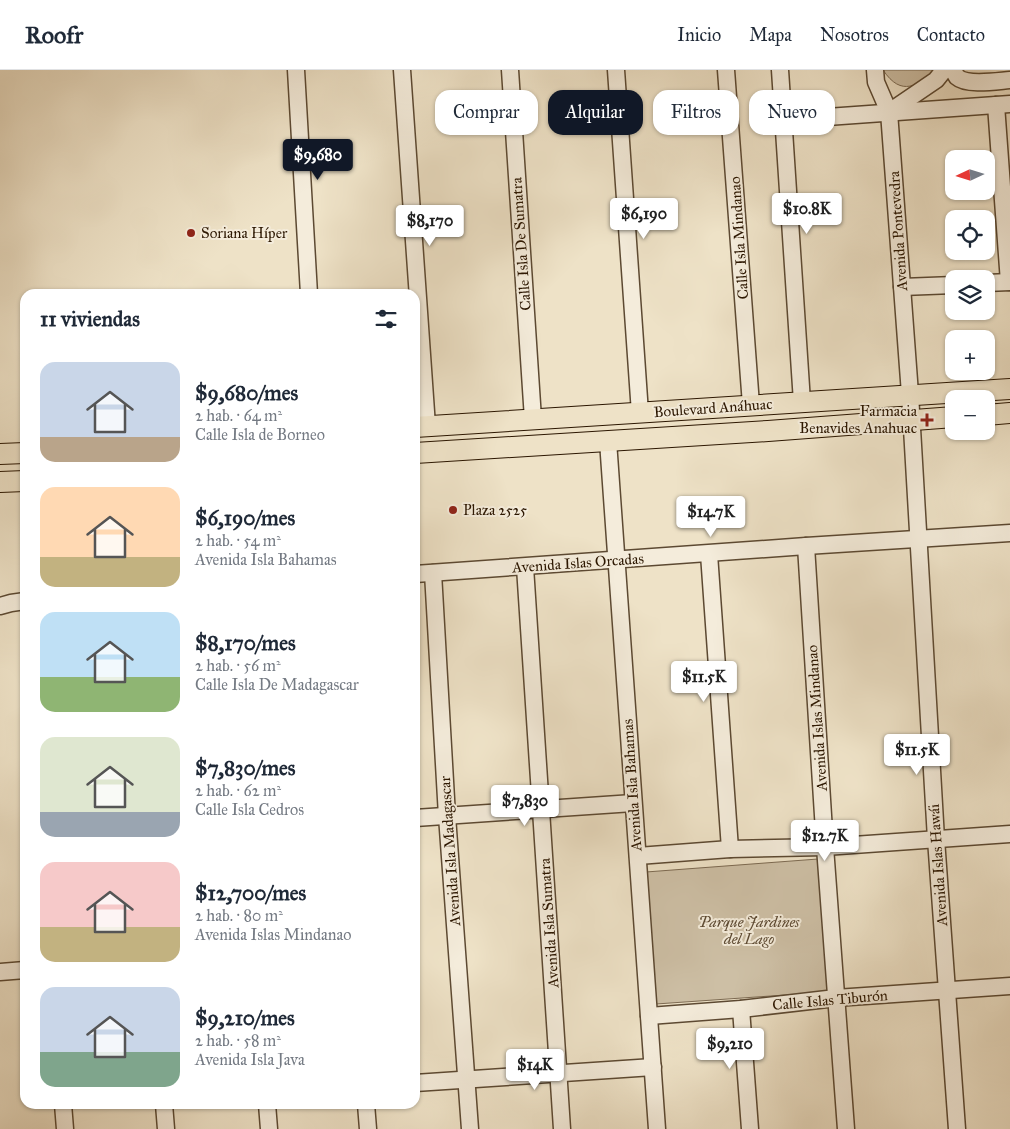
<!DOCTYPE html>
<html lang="es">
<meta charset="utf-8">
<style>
:root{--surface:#fff;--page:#f2f2f3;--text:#1f2937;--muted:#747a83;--line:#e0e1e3;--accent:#111827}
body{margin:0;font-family:"IM FELL Great Primer",serif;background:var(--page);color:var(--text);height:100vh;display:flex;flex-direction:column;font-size:19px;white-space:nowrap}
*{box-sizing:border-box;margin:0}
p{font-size:16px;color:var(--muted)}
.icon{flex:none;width:28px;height:28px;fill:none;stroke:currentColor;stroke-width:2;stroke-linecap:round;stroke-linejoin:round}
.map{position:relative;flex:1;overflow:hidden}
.side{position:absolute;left:20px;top:219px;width:400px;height:820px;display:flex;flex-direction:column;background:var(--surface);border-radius:15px;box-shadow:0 1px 4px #0004}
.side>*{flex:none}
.top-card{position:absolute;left:435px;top:20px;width:475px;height:45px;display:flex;gap:10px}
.needle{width:32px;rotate:266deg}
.buttons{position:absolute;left:945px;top:80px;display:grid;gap:10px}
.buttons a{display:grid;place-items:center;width:50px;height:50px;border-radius:10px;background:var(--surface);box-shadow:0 1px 4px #0004;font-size:25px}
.price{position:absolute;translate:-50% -42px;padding:0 11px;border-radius:5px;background:#fff;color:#222;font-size:16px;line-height:32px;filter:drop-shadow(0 1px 2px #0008)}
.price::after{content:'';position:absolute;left:50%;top:30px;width:15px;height:11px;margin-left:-8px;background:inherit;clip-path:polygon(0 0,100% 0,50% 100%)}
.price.on{background:var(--accent);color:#fff}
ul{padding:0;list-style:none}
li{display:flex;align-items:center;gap:15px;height:125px;padding:0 20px}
li span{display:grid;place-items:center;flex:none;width:140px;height:100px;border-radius:15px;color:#555}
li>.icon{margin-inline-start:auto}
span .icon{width:60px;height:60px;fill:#fffc;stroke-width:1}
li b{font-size:21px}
h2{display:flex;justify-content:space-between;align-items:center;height:60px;padding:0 20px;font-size:21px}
.pill{padding:0 18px;border-radius:15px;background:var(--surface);box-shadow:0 1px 4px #0004;font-size:18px;line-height:45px}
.pill.on{background:var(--accent);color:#fff}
header{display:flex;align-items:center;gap:30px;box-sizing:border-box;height:70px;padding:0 25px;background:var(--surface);border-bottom:1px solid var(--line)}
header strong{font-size:24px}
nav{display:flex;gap:28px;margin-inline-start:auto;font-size:18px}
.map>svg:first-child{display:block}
</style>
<header>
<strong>Roofr</strong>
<nav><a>Inicio</a><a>Mapa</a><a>Nosotros</a><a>Contacto</a></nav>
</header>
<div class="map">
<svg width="1010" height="1059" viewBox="0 0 1010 1059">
<rect width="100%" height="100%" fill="#eee2c7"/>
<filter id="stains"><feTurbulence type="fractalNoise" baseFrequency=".004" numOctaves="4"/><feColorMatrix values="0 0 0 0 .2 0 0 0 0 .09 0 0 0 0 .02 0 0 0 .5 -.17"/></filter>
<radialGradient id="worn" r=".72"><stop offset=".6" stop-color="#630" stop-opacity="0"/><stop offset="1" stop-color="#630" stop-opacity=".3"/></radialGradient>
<!-- green -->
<g fill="#cdbfa5" stroke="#7c6a52">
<path d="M883 0H939C917 15 902 28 883 0Z"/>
<path d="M818 789 828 922 656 934 646 802Z"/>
</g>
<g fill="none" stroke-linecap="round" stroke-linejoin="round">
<defs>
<g id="minor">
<path d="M296 0 309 224"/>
<path d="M402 0 427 356"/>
<path d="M510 0 533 349"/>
<path d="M616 0 640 343"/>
<path d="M726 0 751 335"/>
<path d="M780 0 802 332"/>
<path d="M875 0 876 12 889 42 910 324 936 769 957 1059"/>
<path d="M953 0C953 0 957 7 957 7 967 16 997 11 1010 10"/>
<path d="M996 35 1009 212"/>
<path d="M889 42 936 10 944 0"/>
<path d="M785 50 1010 34"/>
<path d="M986 213 1010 212"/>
<path d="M902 217 954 215"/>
<path d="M608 371 657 1059"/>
<path d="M806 476 825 777 846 1059"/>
<path d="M709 484 730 779"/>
<path d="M525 497 562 1059"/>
<path d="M433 503 447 746 470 1059"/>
<path d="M415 504 806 476 1010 463"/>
<path d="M0 536 11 533 25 531"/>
<path d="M415 748 633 733"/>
<path d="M638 786 730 779 825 777 1010 764"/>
<path d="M0 902 25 900"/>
<path d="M741 939 750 1059"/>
<path d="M649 946 741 939 836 928 1010 916"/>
<path d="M415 1013 653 997"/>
<path d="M63 1034 65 1059"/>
<path d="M164 1034 166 1059"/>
<path d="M267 1034 269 1059"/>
<path d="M366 1034 368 1059"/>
</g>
<g id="major">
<path d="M986 345 1010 343"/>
<path d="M415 357 1010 319"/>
<path d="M415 383 768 361 954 347"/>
<path d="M0 384 25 383"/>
<path d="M0 412 25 411"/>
</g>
</defs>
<!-- minor casing -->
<use href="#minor" stroke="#5c4932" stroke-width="19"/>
<!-- major casing -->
<use href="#major" stroke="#2b1600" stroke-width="22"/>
<!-- minor -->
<use href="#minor" stroke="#f4ecdb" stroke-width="16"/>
<!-- major -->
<use href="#major" stroke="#eee2c7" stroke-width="20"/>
</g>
<!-- markers -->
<g fill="#8f2418" stroke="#f4ecdb" stroke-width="2">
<circle cx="191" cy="163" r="5"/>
<path d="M924.5 342.5h5v5h5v5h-5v5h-5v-5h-5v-5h5z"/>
<circle cx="453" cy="440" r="5"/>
</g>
<g text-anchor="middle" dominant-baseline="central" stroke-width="4" stroke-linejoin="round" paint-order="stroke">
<!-- street labels -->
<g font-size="15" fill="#2b1600" stroke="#f4ecdb">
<text transform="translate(898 161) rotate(-94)">Avenida Pontevedra</text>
<text transform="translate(739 168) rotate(-94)">Calle Isla Mindanao</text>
<text transform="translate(521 174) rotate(-94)">Calle Isla De Sumatra</text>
<text transform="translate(713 338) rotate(-4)">Boulevard Anáhuac</text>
<text transform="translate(578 493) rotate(-4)">Avenida Islas Orcadas</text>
<text transform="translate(817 648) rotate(-94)">Avenida Islas Mindanao</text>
<text transform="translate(632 715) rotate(-94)">Avenida Isla Bahamas</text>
<text transform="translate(450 781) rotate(-94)">Avenida Isla Madagascar</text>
<text transform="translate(938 795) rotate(-94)">Avenida Islas Hawái</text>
<text transform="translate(549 853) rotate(-94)">Avenida Isla Sumatra</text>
<text transform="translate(830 930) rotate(-5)">Calle Islas Tiburón</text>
</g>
<!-- poi labels -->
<g font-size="15" fill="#2b1600" stroke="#f4ecdb" text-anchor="start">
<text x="201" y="163">Soriana Híper</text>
<text x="917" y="341" text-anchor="end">Farmacia<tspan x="917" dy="17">Benavides Anahuac</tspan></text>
<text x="463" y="440">Plaza 2525</text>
</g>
<!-- park labels -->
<g font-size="15" font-style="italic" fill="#5c4932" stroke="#f4ecdb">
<text x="749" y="852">Parque Jardines<tspan x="749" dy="17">del Lago</tspan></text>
</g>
</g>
<rect width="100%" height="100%" filter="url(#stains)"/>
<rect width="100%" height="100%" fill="url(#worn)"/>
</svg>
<div class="buttons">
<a><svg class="needle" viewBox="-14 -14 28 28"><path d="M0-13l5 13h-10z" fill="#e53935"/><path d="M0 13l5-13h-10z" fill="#747a83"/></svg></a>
<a><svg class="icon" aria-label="locate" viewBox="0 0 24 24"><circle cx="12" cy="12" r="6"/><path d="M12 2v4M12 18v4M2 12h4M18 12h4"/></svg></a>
<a><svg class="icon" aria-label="layers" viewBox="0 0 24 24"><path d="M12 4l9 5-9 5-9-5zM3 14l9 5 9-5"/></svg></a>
<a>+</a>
<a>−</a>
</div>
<b class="price on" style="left:318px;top:111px">$9,680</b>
<b class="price" style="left:807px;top:165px">$10.8K</b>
<b class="price" style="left:644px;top:170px">$6,190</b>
<b class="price" style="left:430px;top:177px">$8,170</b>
<b class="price" style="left:711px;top:468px">$14.7K</b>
<b class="price" style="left:704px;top:633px">$11.5K</b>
<b class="price" style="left:917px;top:706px">$11.5K</b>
<b class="price" style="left:525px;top:757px">$7,830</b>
<b class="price" style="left:825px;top:792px">$12.7K</b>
<b class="price" style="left:730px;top:1000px">$9,210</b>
<b class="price" style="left:535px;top:1021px">$14K</b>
<div class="top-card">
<a class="pill">Comprar</a>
<a class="pill on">Alquilar</a>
<a class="pill">Filtros</a>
<a class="pill">Nuevo</a>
</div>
<section class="side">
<h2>11 viviendas<svg class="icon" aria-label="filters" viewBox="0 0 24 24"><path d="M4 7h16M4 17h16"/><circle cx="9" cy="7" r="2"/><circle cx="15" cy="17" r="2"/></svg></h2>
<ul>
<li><span style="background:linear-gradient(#c9d6e8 75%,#b9a48a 0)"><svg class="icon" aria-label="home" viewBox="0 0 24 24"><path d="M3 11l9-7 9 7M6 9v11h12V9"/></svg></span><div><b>$9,680/mes</b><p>2 hab. · 64 m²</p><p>Calle Isla de Borneo</p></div></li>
<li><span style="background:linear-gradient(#ffd9b3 70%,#c2b280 0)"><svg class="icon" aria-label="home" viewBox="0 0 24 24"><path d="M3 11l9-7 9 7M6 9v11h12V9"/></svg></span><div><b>$6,190/mes</b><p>2 hab. · 54 m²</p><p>Avenida Isla Bahamas</p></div></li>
<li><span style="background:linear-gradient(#bfe0f5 65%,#8fb573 0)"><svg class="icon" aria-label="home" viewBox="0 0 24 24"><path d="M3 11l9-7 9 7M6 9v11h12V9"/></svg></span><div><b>$8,170/mes</b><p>2 hab. · 56 m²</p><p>Calle Isla De Madagascar</p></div></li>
<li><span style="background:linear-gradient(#dfe7d0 75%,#9aa5b1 0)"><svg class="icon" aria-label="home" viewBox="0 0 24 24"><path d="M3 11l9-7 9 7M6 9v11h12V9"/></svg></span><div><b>$7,830/mes</b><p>2 hab. · 62 m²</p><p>Calle Isla Cedros</p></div></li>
<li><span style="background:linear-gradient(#f6c9c9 65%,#c2b280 0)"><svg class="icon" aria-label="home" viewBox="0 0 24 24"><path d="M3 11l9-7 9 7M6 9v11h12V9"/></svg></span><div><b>$12,700/mes</b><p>2 hab. · 80 m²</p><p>Avenida Islas Mindanao</p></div></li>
<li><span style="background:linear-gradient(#c9d6e8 65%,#7fa58c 0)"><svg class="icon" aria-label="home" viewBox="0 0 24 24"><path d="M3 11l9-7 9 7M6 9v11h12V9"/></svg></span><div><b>$9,210/mes</b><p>2 hab. · 58 m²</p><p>Avenida Isla Java</p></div></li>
</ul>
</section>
</div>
